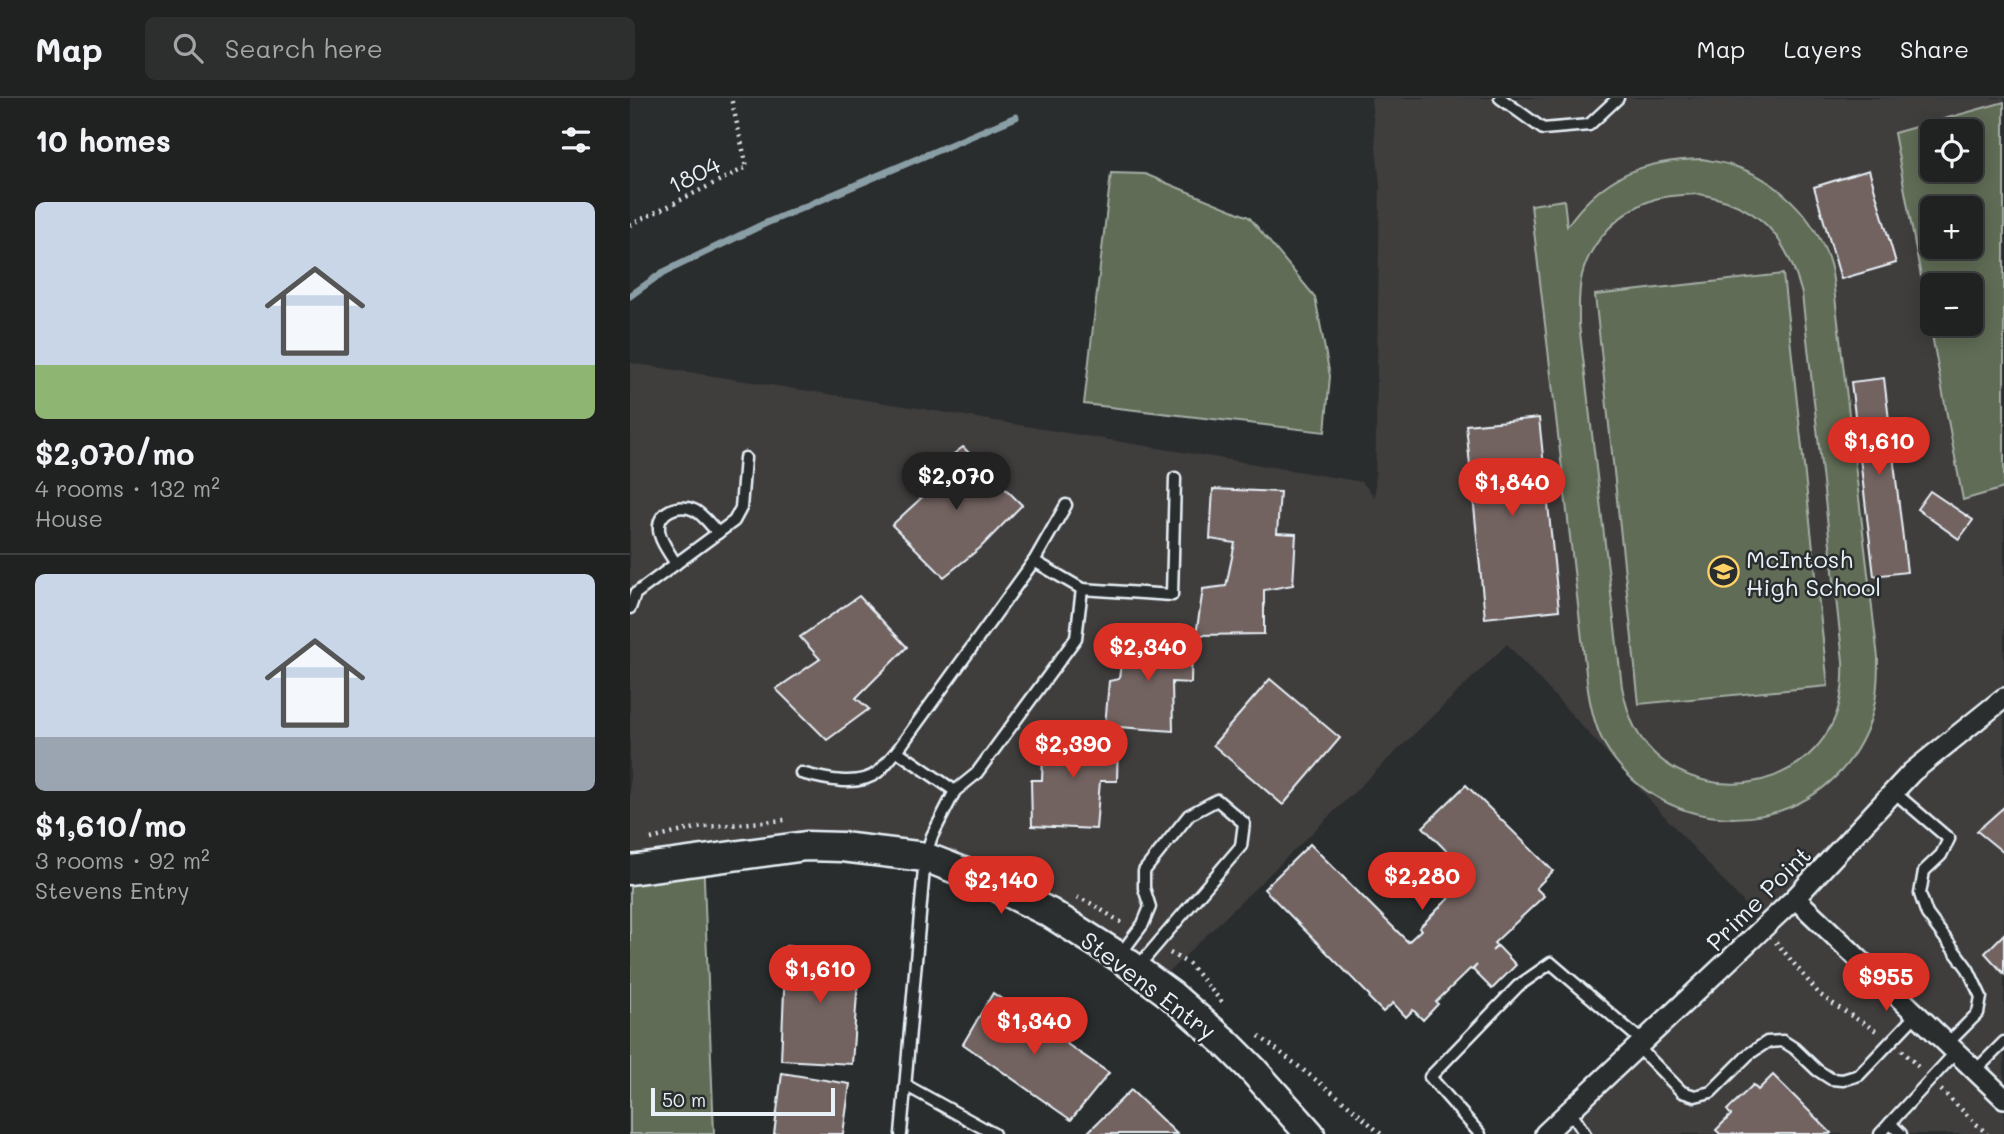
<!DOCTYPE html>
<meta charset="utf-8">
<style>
:root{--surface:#202222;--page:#2d2f2f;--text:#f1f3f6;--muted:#a2a4a5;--line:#3d3f40;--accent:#d93025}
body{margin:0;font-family:Mali,sans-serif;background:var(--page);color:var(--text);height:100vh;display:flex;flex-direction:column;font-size:26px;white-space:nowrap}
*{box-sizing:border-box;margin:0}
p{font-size:23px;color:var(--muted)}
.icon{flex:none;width:38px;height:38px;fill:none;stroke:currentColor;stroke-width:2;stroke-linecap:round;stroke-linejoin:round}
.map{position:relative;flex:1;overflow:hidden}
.details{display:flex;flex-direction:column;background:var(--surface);width:630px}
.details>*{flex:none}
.controls{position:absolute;left:1290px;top:21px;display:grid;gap:14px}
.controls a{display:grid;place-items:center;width:63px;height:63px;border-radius:10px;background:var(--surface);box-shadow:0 4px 18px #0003,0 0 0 2px var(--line);font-size:35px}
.scale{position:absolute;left:21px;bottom:18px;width:184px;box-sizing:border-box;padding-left:7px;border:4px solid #e8f1f8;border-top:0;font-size:19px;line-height:24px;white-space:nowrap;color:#e8f1f8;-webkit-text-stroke:5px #2a2d2e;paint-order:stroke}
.price{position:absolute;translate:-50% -60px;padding:0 16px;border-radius:24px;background:var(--accent);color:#fff;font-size:23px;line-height:46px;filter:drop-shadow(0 2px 4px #0008)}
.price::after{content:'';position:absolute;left:50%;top:42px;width:21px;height:16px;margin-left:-10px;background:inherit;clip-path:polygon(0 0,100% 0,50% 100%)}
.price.current{background:#222;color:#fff}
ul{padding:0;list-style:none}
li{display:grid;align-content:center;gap:14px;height:371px;padding:0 35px}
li+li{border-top:2px solid var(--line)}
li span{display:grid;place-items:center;height:217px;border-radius:10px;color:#555}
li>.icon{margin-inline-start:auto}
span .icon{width:126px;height:126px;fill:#fffc;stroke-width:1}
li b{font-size:30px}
h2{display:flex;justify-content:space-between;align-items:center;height:84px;padding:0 35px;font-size:30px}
header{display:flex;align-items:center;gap:42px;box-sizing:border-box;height:98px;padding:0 35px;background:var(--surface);border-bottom:2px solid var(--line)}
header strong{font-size:33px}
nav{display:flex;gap:38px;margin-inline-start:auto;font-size:24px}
.search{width:490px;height:63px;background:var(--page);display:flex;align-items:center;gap:18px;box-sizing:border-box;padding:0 24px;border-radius:10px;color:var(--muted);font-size:26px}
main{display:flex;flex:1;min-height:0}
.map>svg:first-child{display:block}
</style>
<header>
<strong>Map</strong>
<div class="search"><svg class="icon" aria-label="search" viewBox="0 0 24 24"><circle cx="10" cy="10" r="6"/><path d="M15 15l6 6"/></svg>Search here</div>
<nav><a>Map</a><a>Layers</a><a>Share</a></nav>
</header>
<main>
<section class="details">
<h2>10 homes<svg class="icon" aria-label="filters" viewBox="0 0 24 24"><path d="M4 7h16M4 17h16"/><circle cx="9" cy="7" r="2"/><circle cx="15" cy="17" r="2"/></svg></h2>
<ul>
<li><span style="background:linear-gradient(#c9d6e8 75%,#8fb573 0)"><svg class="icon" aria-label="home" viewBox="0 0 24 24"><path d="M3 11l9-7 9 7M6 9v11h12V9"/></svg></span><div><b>$2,070/mo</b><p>4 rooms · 132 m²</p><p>House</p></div></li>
<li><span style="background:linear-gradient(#c9d6e8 75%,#9aa5b1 0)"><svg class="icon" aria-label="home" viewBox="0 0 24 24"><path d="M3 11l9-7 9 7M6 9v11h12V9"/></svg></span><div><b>$1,610/mo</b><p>3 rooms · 92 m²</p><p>Stevens Entry</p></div></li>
</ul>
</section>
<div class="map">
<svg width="1374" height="1036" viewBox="0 0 1374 1036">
<rect width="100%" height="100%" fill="#2a2d2e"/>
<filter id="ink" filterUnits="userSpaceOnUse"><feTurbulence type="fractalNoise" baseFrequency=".0143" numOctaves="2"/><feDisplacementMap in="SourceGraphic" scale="14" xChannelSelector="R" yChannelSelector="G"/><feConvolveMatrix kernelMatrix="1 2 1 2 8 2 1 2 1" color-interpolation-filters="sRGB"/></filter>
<g filter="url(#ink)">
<!-- built -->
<path fill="#403e3d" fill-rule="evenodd" d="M741 0H1374V1036H915L1135 828 877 546 526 886 420 815 212 749 0 770V265L293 311 732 384 745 399 750 87ZM1302 33H1340V72H1302ZM1302 110H1340V149H1302ZM1302 187H1340V226H1302Z"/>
<!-- green -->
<g fill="#606c54" stroke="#a4aea6" stroke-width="2" fill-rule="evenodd">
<path d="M1374 4V390L1333 402 1264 35ZM1340 33V72H1302V33ZM1340 110V149H1302V110ZM1340 187V226H1302V187Z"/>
<path d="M1072 61C1081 63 1091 64 1100 67 1145 79 1185 118 1199 163 1202 171 1203 181 1204 190L1248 560C1248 589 1246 616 1232 642 1180 745 1032 745 975 647 965 630 961 611 958 592L901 107 934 102 937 128C972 78 1013 62 1072 61ZM1069 96C1130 107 1156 137 1172 196L1213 563C1214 585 1212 606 1202 626 1163 704 1046 706 1005 630 998 617 995 603 992 589L949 226C949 210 948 193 952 177 961 142 991 112 1025 101 1039 97 1054 97 1069 96Z"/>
<path d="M481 75 515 76 619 119 685 199 700 278 695 334 454 306Z"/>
<path d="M1153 176 1198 588 1009 606 965 197Z"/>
<path d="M73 756 84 1036H0V773Z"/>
</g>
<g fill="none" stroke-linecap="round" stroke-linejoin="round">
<!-- stream -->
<path stroke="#8a9ea6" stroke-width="7" d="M0 198 32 175 134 126 386 19"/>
</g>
<!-- building -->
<g fill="#726461" stroke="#e8f1f8" stroke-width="2">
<path d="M1239 72 1266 165 1211 181 1184 89Z"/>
<path d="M1254 280 1277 474 1244 478 1221 284Z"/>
<path d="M909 320 929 512 855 520 836 327Z"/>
<path d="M333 349 392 407 350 450 314 479 262 427 301 391 285 385Z"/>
<path d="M583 391 650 394 647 435 666 436 663 487 634 492V536L566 537 573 491 596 488 605 445 580 441Z"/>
<path d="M1300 393 1343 422 1329 441 1287 411Z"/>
<path d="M229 498 277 549 226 600 239 611 197 642 146 591 190 561 170 539Z"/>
<path d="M562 540 561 585 542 584 543 633 475 628 479 583 489 581 494 541Z"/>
<path d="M640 581 710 640 653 707 583 647Z"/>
<path d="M414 637 488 639 487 683H470L466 731 402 728 401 682H412Z"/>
<path d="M836 687 923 773 906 790 914 798 864 845 867 848 862 853 868 848 886 867 862 891 843 872 847 867 842 872 840 871 806 904 808 906 793 922 783 912 776 919 763 905 753 914 739 900 740 898 634 791 680 746 778 844 791 832 789 830 827 792 829 794 843 780 793 729Z"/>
<path d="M1374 709V755L1347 733Z"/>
<path d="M1374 836V876L1355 855Z"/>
<path d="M156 848 230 853 222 966 151 962Z"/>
<path d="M363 895 479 975 441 1022 333 946Z"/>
<path d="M152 975 220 986 213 1036H144Z"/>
<path d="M1143 977 1201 1035 1200 1036H1090L1086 1032 1101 1017 1097 1012 1123 987 1128 992Z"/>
<path d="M501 992 547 1036H456Z"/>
</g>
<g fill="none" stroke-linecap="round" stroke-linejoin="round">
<defs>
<g id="lane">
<path d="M870 0 913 31 959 27 988 0"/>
<path d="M436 407 404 463 452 491"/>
<path d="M46 466C40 456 30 443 29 432 27 413 49 405 64 412 73 416 81 428 88 435"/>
<path d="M0 510 5 496 104 423 111 410 115 360"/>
<path d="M267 653 325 693"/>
<path d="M171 675C193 681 229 690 248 674 255 668 261 659 267 653L404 463"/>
<path d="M1264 694 1319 741 1311 757 1294 773 1290 796 1297 816 1338 871 1351 899 1348 915 1317 946"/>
<path d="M489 858 513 826 520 809 514 790V773L559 717 587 702 614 725 611 748 506 871"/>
<path d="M1008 949 1052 994 1065 998 1081 994 1119 956 1137 944 1153 943 1164 950 1187 972 1201 981 1213 982 1229 977 1287 916"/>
<path d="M1345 973 1374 944"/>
<path d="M277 988 364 1036"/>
<path d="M940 1013 955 1036"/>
<path d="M1260 1025 1271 1036"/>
<path d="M271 1036 295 759 302 738 325 693 346 676 446 540 452 491 542 497 545 380"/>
<path d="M850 1036 800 979 888 888 921 865 1013 944"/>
<path d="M1250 1036 1326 954"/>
</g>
<g id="street">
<path d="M1165 800 1374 1000"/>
<path d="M915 1036 1165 800 1282 674 1374 600"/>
</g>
<path id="secondary" d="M0 772 176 748 212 749 295 759 354 782 420 815 488 858 541 897 596 945 622 971 680 1036"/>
</defs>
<!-- lane casing -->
<use href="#lane" stroke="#e8f1f8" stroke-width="15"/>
<!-- street casing -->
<use href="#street" stroke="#e8f1f8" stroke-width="24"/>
<!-- secondary casing -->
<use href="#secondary" stroke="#e8f1f8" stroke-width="33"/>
<!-- path -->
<g stroke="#e8f1f8" stroke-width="4.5" stroke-dasharray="2 5" stroke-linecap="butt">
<path d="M0 127 117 69 101 0"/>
<path d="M21 741 65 730 155 722"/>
<path d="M447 799 460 805 494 826"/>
<path d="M1146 844 1189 896 1212 912 1248 934"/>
<path d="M540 855 559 866 592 904"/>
<path d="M629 938 716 1005 751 1036"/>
<path d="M1272 952 1290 971"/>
<path d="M1311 992 1357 1036"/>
</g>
<!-- lane -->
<use href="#lane" stroke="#2a2d2e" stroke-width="10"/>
<!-- street -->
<use href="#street" stroke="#2a2d2e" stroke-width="19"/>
<!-- secondary -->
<use href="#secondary" stroke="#2a2d2e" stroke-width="28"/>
</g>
</g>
<!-- icons -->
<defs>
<symbol id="school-ring" viewBox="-11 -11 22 22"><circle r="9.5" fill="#2a2d2e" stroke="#ffd166" stroke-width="1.5"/><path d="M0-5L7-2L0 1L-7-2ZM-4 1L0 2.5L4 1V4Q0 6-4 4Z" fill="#ffd166"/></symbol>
</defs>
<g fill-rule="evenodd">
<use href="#school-ring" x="1076" y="456" width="35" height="35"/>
</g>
<g text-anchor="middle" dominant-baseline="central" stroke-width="5" stroke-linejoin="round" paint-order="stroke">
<!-- street labels -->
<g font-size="24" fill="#e8f1f8" stroke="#2a2d2e">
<text transform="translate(64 76) rotate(-26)">1804</text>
<text transform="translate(1128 800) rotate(-45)">Prime Point</text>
<text transform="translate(519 887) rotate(37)">Stevens Entry</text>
</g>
<!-- poi labels -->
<g font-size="24" fill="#e8f1f8" stroke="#2a2d2e" text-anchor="start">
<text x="1116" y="460">McIntosh<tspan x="1116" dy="28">High School</tspan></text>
</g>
</g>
</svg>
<div class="controls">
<a><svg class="icon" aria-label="locate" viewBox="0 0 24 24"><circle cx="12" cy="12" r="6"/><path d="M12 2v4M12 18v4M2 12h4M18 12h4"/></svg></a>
<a>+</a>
<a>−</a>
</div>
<div class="scale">50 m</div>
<b class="price" style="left:1249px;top:379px">$1,610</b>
<b class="price current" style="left:326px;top:414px">$2,070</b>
<b class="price" style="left:882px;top:420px">$1,840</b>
<b class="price" style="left:518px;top:585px">$2,340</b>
<b class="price" style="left:443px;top:682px">$2,390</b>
<b class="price" style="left:792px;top:814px">$2,280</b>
<b class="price" style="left:371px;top:818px">$2,140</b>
<b class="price" style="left:190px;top:907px">$1,610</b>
<b class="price" style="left:1256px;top:915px">$955</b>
<b class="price" style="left:404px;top:959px">$1,340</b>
</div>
</main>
